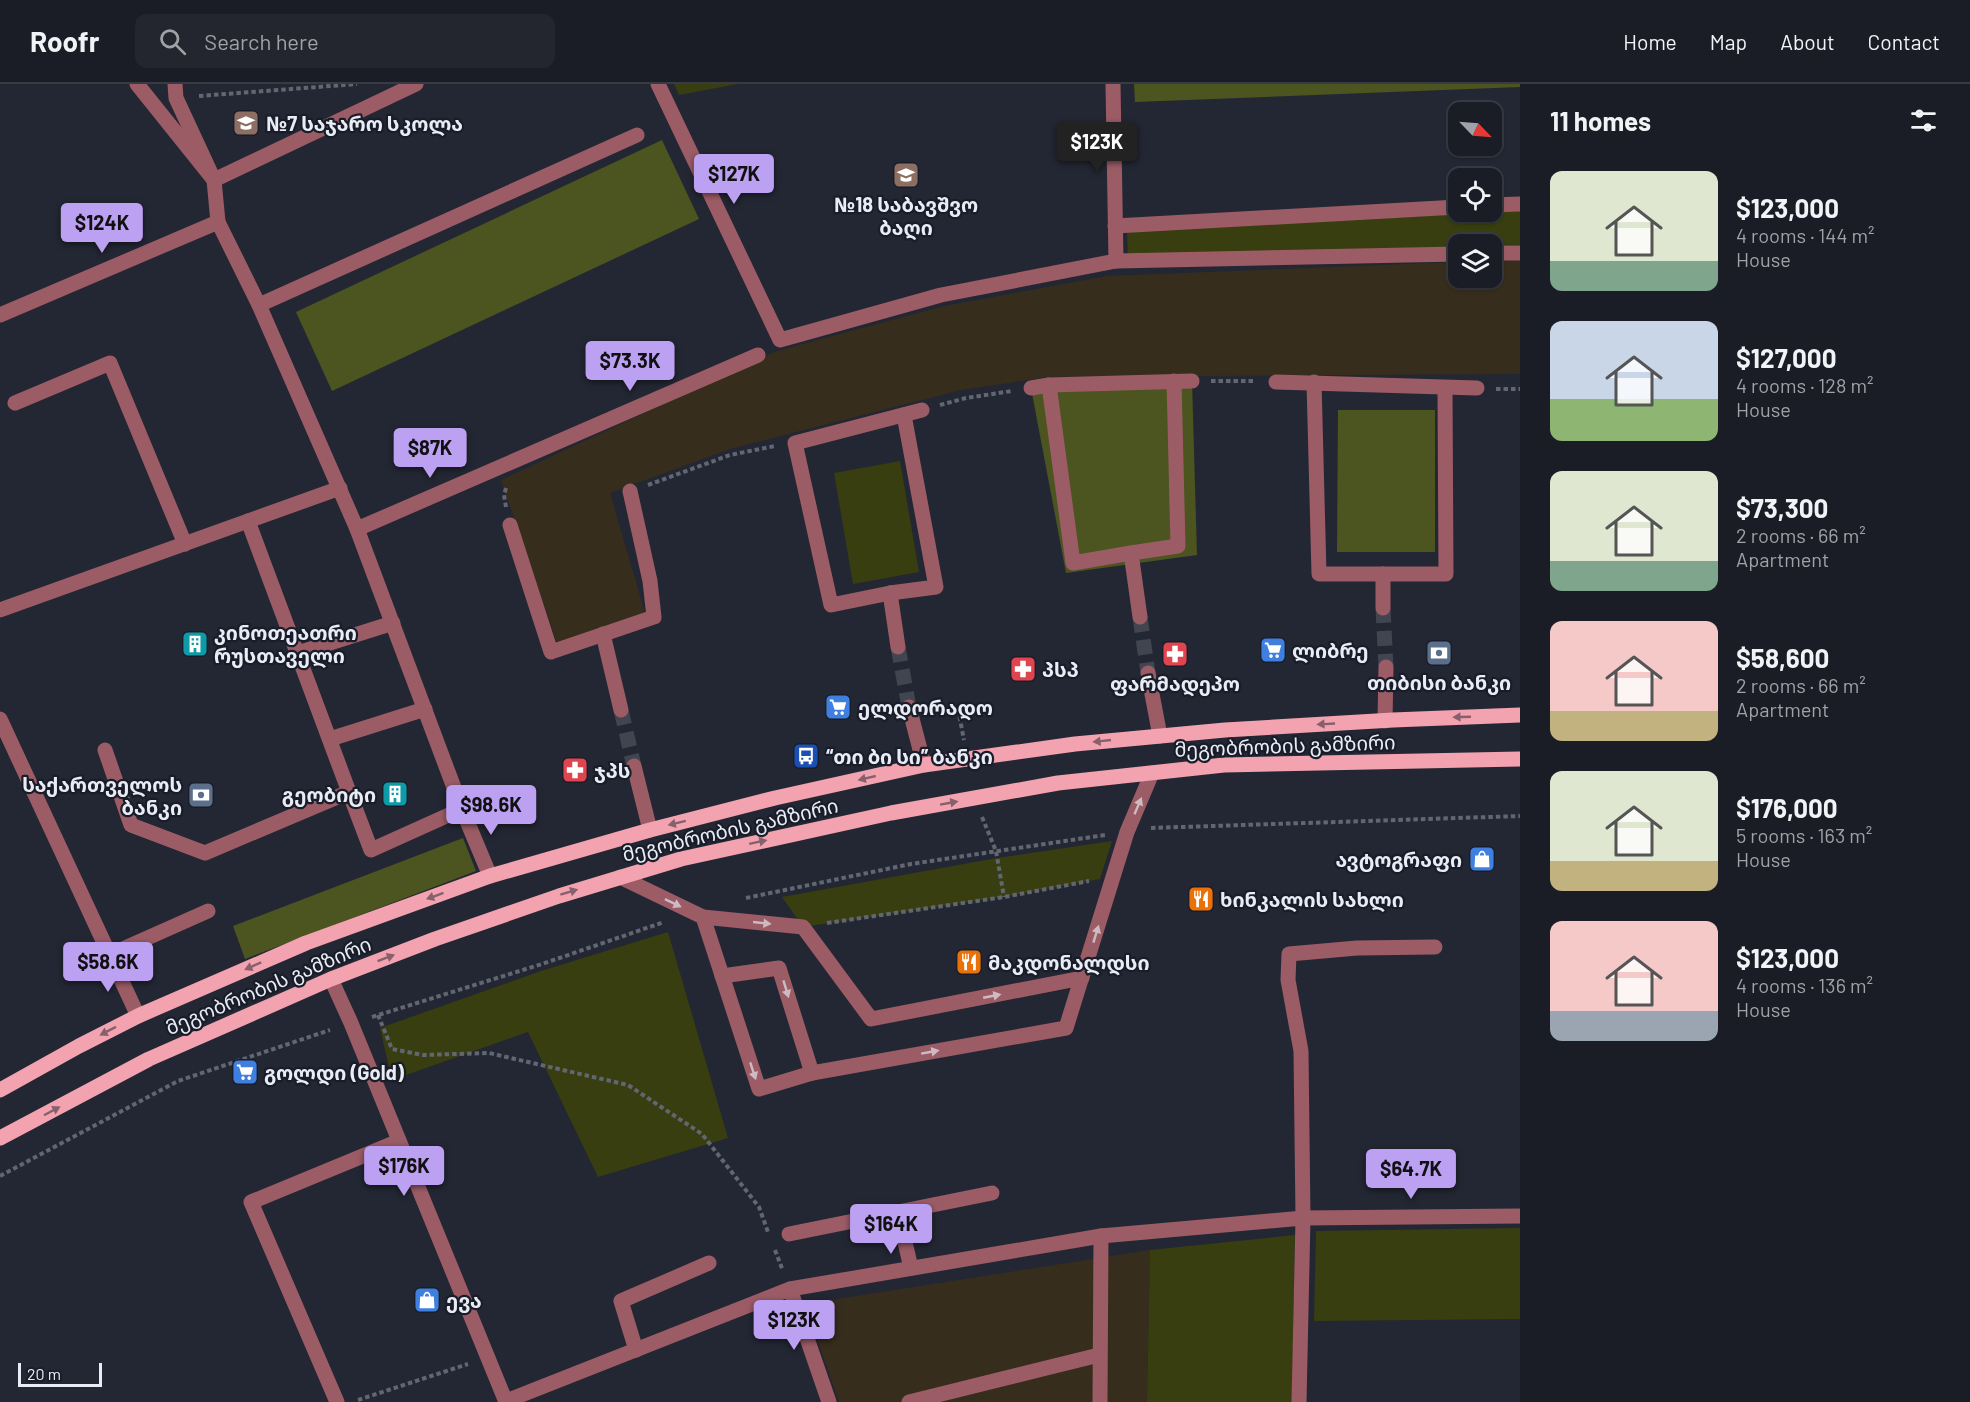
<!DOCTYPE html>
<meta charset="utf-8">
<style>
:root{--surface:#1a1d26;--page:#23262e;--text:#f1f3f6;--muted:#9fa2a7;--line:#383b43;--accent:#bca0f2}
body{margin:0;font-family:Barlow,"Noto Sans Georgian",sans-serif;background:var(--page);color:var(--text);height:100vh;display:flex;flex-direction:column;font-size:22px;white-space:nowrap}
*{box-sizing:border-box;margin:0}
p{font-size:20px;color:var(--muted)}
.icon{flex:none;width:33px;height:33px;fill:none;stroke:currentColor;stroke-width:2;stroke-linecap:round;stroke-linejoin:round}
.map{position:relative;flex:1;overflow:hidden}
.sheet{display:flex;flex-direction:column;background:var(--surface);width:450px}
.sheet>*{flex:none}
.needle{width:39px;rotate:115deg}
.fabs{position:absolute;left:1448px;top:18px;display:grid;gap:12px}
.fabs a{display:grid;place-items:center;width:54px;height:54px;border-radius:12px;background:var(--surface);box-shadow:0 2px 4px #0004,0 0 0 2px var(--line);font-size:30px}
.scale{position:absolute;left:18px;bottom:15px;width:84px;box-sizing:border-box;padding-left:6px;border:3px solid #e9ecf5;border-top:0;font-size:16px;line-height:21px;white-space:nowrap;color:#e9ecf5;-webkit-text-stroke:4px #191d29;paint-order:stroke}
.price{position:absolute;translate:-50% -51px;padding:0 14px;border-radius:6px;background:var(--accent);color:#111;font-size:20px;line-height:39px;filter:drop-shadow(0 2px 3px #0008)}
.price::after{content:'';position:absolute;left:50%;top:36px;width:18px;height:14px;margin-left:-9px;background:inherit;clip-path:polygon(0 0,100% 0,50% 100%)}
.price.active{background:#222;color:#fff}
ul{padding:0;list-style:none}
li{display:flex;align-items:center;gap:18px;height:150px;padding:0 30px}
li span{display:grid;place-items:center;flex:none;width:168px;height:120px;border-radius:12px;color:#555}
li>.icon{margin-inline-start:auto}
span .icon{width:72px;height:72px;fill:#fffc;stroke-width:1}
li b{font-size:26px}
h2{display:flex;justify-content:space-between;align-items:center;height:72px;padding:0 30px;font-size:26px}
header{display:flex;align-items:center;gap:36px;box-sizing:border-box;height:84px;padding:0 30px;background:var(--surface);border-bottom:2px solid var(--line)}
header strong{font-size:28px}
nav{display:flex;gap:33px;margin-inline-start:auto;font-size:21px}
.search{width:420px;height:54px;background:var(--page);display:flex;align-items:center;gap:15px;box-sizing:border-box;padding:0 21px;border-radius:12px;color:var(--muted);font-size:22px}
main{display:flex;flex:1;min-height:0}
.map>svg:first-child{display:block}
</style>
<header>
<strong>Roofr</strong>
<div class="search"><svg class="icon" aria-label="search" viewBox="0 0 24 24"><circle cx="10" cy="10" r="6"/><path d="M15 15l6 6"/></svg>Search here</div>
<nav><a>Home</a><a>Map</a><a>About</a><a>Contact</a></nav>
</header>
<main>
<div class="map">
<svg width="1520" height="1318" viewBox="0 0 1520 1318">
<rect width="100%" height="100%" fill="#232733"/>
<!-- industrial -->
<g fill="#372d1d">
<path d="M1520 176V290L1048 293 961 306 730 365 610 409 645 529 557 559 501 396 777 267 944 222 1107 192 1458 178V194H1491V177Z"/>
<path d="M1150 1166 1147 1318H839L805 1220Z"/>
</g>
<!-- green -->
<g fill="#383e0f">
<path d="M674 0H737L679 11Z"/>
<path d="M1520 127V161L1458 160V163L1128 173 1127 148Z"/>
<path d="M900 377 919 488 853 500 834 389Z"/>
<path d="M1112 757 1100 795 1004 813 803 843 782 813 997 774Z"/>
<path d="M668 848 728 1054 598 1093 528 948 392 996 380 944 541 887Z"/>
<path d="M1520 1144V1235L1314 1237 1316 1147Z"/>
<path d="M1295 1151 1292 1318H1147L1150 1166Z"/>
</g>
<!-- forest -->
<g fill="#4c5420">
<path d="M1134 0H1520V3L1135 18Z"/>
<path d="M662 56 699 135 332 307 296 228Z"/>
<path d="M1192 297 1197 471 1066 489 1031 304Z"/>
<path d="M1338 326H1435V468H1337Z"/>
<path d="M463 754 476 787 245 875 233 842Z"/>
</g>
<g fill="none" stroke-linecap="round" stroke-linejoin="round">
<!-- minor-tunnel -->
<g stroke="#414550" stroke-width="15" stroke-dasharray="15 8" stroke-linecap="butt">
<path d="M1383 524 1386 583"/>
<path d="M1140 533 1148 589"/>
<path d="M898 563 909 623"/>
<path d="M621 626 634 682"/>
</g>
<!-- path -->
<g stroke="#626671" stroke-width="4" stroke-dasharray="4.5 3" stroke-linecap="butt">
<path d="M199 12 357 0"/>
<path d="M1211 297H1255"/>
<path d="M1496 305H1520"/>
<path d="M940 321 966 314 1012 307"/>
<path d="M648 401 730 371 775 362"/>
<path d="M506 404 504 411 506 423"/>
<path d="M958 625 964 656"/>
<path d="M982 733 996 767 1004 813"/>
<path d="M1151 744 1520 732"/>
<path d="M746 814 911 780 1105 751"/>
<path d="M827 839 1004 813 1089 797"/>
<path d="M378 931 392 965 423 971 489 969 628 1001 702 1050 759 1123 768 1148"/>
<path d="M372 933 542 880 664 838"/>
<path d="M0 1092 178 997 330 946"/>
<path d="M775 1166 783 1187"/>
<path d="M358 1316 468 1280"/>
</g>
<!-- minor -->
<g stroke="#9c5c66" stroke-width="15">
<path d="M137 0 214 96 218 138 259 221 357 445 462 725 490 792"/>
<path d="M175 0 176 14 214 96 416 0"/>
<path d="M658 0 780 256 941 211 1116 177 1458 170"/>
<path d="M1113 0 1116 177"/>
<path d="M1491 121 1520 120"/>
<path d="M1115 142 1458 123"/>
<path d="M1491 169H1520"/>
<path d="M259 221 637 51"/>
<path d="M0 231 218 138"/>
<path d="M1276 298 1477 304"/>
<path d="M1314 298 1319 490H1446L1445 304"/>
<path d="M1049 301 1073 479 1131 469 1140 533"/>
<path d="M1031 304 1049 301 1192 297"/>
<path d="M15 319 110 279 185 460"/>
<path d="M510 441 551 568 654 533 650 497 630 407"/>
<path d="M357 445 758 271"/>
<path d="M1131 469 1178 462 1174 297"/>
<path d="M1383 490V524"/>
<path d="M890 509 936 503 904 331"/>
<path d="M0 526 340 404"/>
<path d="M603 550 621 626"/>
<path d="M898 563 890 509 831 521 795 359 922 326"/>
<path d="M298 569 393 539"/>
<path d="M1148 589 1160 652"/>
<path d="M909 623 924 681"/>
<path d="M0 635 138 932"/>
<path d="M1385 637 1386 583"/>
<path d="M330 655 425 625"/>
<path d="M105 666 131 741 205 769 349 708 248 437"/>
<path d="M634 682 650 746"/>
<path d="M349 708 371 766 462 725"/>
<path d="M620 793 703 833 759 1005 812 989 1066 944 1127 748 1152 689"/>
<path d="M703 833 803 843 871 935 1082 894"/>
<path d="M109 871 208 827"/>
<path d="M722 892 779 884 812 989"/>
<path d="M331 895 351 939 506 1318"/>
<path d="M898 1128 911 1184"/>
<path d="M789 1150 992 1109"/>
<path d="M790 1205 829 1318"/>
<path d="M636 1266 621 1217 709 1179"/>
<path d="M506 1317 790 1205 1101 1152 1303 1134 1520 1132"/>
<path d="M337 1318 251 1118 399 1057"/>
<path d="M909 1318 1099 1271"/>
<path d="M1100 1318 1101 1152"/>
<path d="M1299 1318 1303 1134 1301 967 1288 896 1289 870 1357 864 1435 863"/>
</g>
<!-- major -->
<g stroke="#f2a3af" stroke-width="15">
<path d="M0 1006 79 962 138 932 306 859 490 792 650 746 775 714 924 681 1075 660 1225 646 1393 636 1520 631"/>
<path d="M0 1054 149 975 331 895 435 855 559 812 681 775 891 729 1058 699 1224 681 1520 675"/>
</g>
</g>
<!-- one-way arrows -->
<defs><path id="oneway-solid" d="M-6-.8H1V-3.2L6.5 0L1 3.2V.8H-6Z" transform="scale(1.5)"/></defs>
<g fill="#86606c">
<use href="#oneway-solid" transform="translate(1462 633) rotate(178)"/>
<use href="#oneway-solid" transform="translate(1326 640) rotate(177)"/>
<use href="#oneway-solid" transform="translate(1102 657) rotate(174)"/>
<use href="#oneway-solid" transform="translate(867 694) rotate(167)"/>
<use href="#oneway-solid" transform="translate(949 719) rotate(-10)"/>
<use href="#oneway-solid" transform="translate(677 739) rotate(166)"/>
<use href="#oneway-solid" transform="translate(758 758) rotate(-12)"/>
<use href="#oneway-solid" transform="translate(569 808) rotate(-17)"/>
<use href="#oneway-solid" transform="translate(435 812) rotate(160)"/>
<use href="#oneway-solid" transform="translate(386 874) rotate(-21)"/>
<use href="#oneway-solid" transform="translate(253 882) rotate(156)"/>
<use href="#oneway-solid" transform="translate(108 947) rotate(153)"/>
<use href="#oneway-solid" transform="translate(52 1027) rotate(-28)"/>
</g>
<g fill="#cebac3">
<use href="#oneway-solid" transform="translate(1138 722) rotate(-67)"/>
<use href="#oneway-solid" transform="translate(673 819) rotate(26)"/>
<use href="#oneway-solid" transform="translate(762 839) rotate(6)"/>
<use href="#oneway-solid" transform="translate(1096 850) rotate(-73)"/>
<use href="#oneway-solid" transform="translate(786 905) rotate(73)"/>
<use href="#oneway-solid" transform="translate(992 912) rotate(-11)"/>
<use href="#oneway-solid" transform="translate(930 968) rotate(-10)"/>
<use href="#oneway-solid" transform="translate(753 987) rotate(72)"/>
</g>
<!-- icons -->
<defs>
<symbol id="school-square" viewBox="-11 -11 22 22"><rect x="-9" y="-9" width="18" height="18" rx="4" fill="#8d6e63" stroke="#191d29"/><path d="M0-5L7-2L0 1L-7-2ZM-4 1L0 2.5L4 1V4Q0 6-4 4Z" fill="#fff"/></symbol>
<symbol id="building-square" viewBox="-11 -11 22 22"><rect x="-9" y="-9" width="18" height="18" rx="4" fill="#0f9aa8" stroke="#191d29"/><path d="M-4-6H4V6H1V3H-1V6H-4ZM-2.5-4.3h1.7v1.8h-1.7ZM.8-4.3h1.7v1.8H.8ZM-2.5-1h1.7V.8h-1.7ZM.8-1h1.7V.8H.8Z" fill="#fff"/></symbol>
<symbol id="supermarket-square" viewBox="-11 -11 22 22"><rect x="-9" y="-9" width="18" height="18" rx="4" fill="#3f7fe0" stroke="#191d29"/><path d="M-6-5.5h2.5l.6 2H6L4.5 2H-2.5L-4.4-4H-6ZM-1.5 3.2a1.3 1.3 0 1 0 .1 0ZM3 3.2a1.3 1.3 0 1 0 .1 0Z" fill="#fff"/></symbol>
<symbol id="bank-square" viewBox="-11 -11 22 22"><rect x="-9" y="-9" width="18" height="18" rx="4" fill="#5c6f8a" stroke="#191d29"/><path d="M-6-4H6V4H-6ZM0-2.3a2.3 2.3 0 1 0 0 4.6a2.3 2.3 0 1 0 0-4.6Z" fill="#fff"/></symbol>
<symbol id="pharmacy-square" viewBox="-11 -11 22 22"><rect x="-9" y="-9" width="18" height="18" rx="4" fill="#e0444e" stroke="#191d29"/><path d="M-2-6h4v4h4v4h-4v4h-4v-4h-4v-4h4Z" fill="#fff"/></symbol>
<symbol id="bus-square" viewBox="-11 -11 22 22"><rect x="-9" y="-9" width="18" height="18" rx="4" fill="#1a4fb4" stroke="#191d29"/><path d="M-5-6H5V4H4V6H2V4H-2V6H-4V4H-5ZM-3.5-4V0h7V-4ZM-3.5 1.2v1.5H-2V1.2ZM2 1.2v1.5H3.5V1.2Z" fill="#fff"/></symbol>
<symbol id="shop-square" viewBox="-11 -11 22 22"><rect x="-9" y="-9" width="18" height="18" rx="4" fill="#3f7fe0" stroke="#191d29"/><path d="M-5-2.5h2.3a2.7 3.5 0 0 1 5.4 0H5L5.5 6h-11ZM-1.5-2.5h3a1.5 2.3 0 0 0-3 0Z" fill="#fff"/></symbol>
<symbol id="restaurant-square" viewBox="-11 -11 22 22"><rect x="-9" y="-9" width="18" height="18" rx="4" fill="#e8710a" stroke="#191d29"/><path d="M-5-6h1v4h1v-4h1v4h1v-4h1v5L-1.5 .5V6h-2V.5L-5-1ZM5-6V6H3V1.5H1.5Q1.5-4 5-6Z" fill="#fff"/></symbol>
</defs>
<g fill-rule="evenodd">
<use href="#school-square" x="231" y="24" width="30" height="30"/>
<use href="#school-square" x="891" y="76" width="30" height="30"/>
<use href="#building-square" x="180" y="545" width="30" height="30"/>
<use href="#supermarket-square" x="1258" y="551" width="30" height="30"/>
<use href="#bank-square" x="1424" y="554" width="30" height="30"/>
<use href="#pharmacy-square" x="1160" y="555" width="30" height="30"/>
<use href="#pharmacy-square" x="1008" y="570" width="30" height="30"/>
<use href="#supermarket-square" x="823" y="608" width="30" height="30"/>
<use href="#bus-square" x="791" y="657" width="30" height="30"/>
<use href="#pharmacy-square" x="560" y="671" width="30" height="30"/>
<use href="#building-square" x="380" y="695" width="30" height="30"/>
<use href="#bank-square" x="186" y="696" width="30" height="30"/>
<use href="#shop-square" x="1467" y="760" width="30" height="30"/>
<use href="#restaurant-square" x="1186" y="800" width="30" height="30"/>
<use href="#restaurant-square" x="954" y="863" width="30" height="30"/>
<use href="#supermarket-square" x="230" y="973" width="30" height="30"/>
<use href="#shop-square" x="412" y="1201" width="30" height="30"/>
</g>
<g text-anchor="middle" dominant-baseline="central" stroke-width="4.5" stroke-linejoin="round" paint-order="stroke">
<!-- poi labels -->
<g font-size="20" font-weight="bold" fill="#e9ecf5" stroke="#191d29" text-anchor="start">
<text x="266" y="39">№7 საჯარო სკოლა</text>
<text x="906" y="120" text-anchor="middle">№18 საბავშვო<tspan x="906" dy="23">ბაღი</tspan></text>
<text x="214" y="548">კინოთეათრი<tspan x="214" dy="23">რუსთაველი</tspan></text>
<text x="1292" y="566">ლიბრე</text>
<text x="1042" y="585">პსპ</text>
<text x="1439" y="598" text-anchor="middle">თიბისი ბანკი</text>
<text x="1175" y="599" text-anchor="middle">ფარმადეპო</text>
<text x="858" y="623">ელდორადო</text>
<text x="826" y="672">“თი ბი სი” ბანკი</text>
<text x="594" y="686">ჯპს</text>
<text x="182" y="700" text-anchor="end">საქართველოს<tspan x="182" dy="23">ბანკი</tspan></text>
<text x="376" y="710" text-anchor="end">გეობიტი</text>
<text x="1462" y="775" text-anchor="end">ავტოგრაფი</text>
<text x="1220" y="815">ხინკალის სახლი</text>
<text x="988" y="878">მაკდონალდსი</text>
<text x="264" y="988">გოლდი (Gold)</text>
<text x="446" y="1216">ევა</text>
</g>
<!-- street labels -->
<g font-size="20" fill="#e9ecf5" stroke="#191d29">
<text transform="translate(1285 661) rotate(-2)">მეგობრობის გამზირი</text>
<text transform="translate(730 745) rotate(-13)">მეგობრობის გამზირი</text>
<text transform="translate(268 901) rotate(-23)">მეგობრობის გამზირი</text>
</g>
</g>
</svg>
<div class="fabs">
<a><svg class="needle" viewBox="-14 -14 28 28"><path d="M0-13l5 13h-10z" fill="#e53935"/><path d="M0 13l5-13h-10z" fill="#9fa2a7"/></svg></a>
<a><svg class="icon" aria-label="locate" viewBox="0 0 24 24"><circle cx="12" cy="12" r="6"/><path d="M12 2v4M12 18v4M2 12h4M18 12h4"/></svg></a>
<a><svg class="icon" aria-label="layers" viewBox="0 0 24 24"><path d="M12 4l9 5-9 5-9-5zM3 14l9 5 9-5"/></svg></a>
</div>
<div class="scale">20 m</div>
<b class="price active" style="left:1097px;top:89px">$123K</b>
<b class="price" style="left:734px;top:121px">$127K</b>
<b class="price" style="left:102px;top:170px">$124K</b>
<b class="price" style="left:630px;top:308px">$73.3K</b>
<b class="price" style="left:430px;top:395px">$87K</b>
<b class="price" style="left:491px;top:752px">$98.6K</b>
<b class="price" style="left:108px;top:909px">$58.6K</b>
<b class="price" style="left:404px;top:1113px">$176K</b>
<b class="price" style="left:1411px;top:1116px">$64.7K</b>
<b class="price" style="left:891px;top:1171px">$164K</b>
<b class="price" style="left:794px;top:1267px">$123K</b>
</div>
<section class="sheet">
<h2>11 homes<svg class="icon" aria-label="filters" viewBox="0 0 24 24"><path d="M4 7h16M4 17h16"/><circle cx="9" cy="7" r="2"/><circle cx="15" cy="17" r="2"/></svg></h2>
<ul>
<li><span style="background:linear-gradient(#dfe7d0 75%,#7fa58c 0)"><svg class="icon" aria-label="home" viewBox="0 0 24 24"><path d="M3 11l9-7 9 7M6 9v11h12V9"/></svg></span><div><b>$123,000</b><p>4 rooms · 144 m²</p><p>House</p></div></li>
<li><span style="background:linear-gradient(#c9d6e8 65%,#8fb573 0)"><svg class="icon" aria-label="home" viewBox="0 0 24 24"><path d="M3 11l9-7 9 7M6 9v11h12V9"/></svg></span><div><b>$127,000</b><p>4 rooms · 128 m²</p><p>House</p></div></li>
<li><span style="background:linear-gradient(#dfe7d0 75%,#7fa58c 0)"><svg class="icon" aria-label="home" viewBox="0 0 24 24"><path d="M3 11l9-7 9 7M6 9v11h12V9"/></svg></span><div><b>$73,300</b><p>2 rooms · 66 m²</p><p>Apartment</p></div></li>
<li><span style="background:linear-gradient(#f6c9c9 75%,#c2b280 0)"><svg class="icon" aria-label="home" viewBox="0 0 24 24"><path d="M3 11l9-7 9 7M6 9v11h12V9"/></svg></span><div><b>$58,600</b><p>2 rooms · 66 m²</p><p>Apartment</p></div></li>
<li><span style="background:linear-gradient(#dfe7d0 75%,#c2b280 0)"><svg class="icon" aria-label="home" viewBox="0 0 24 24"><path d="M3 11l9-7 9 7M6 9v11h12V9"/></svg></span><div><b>$176,000</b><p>5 rooms · 163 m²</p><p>House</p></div></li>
<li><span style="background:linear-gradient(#f6c9c9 75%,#9aa5b1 0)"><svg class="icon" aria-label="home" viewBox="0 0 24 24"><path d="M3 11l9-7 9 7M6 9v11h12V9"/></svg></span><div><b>$123,000</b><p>4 rooms · 136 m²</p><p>House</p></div></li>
</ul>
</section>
</main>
